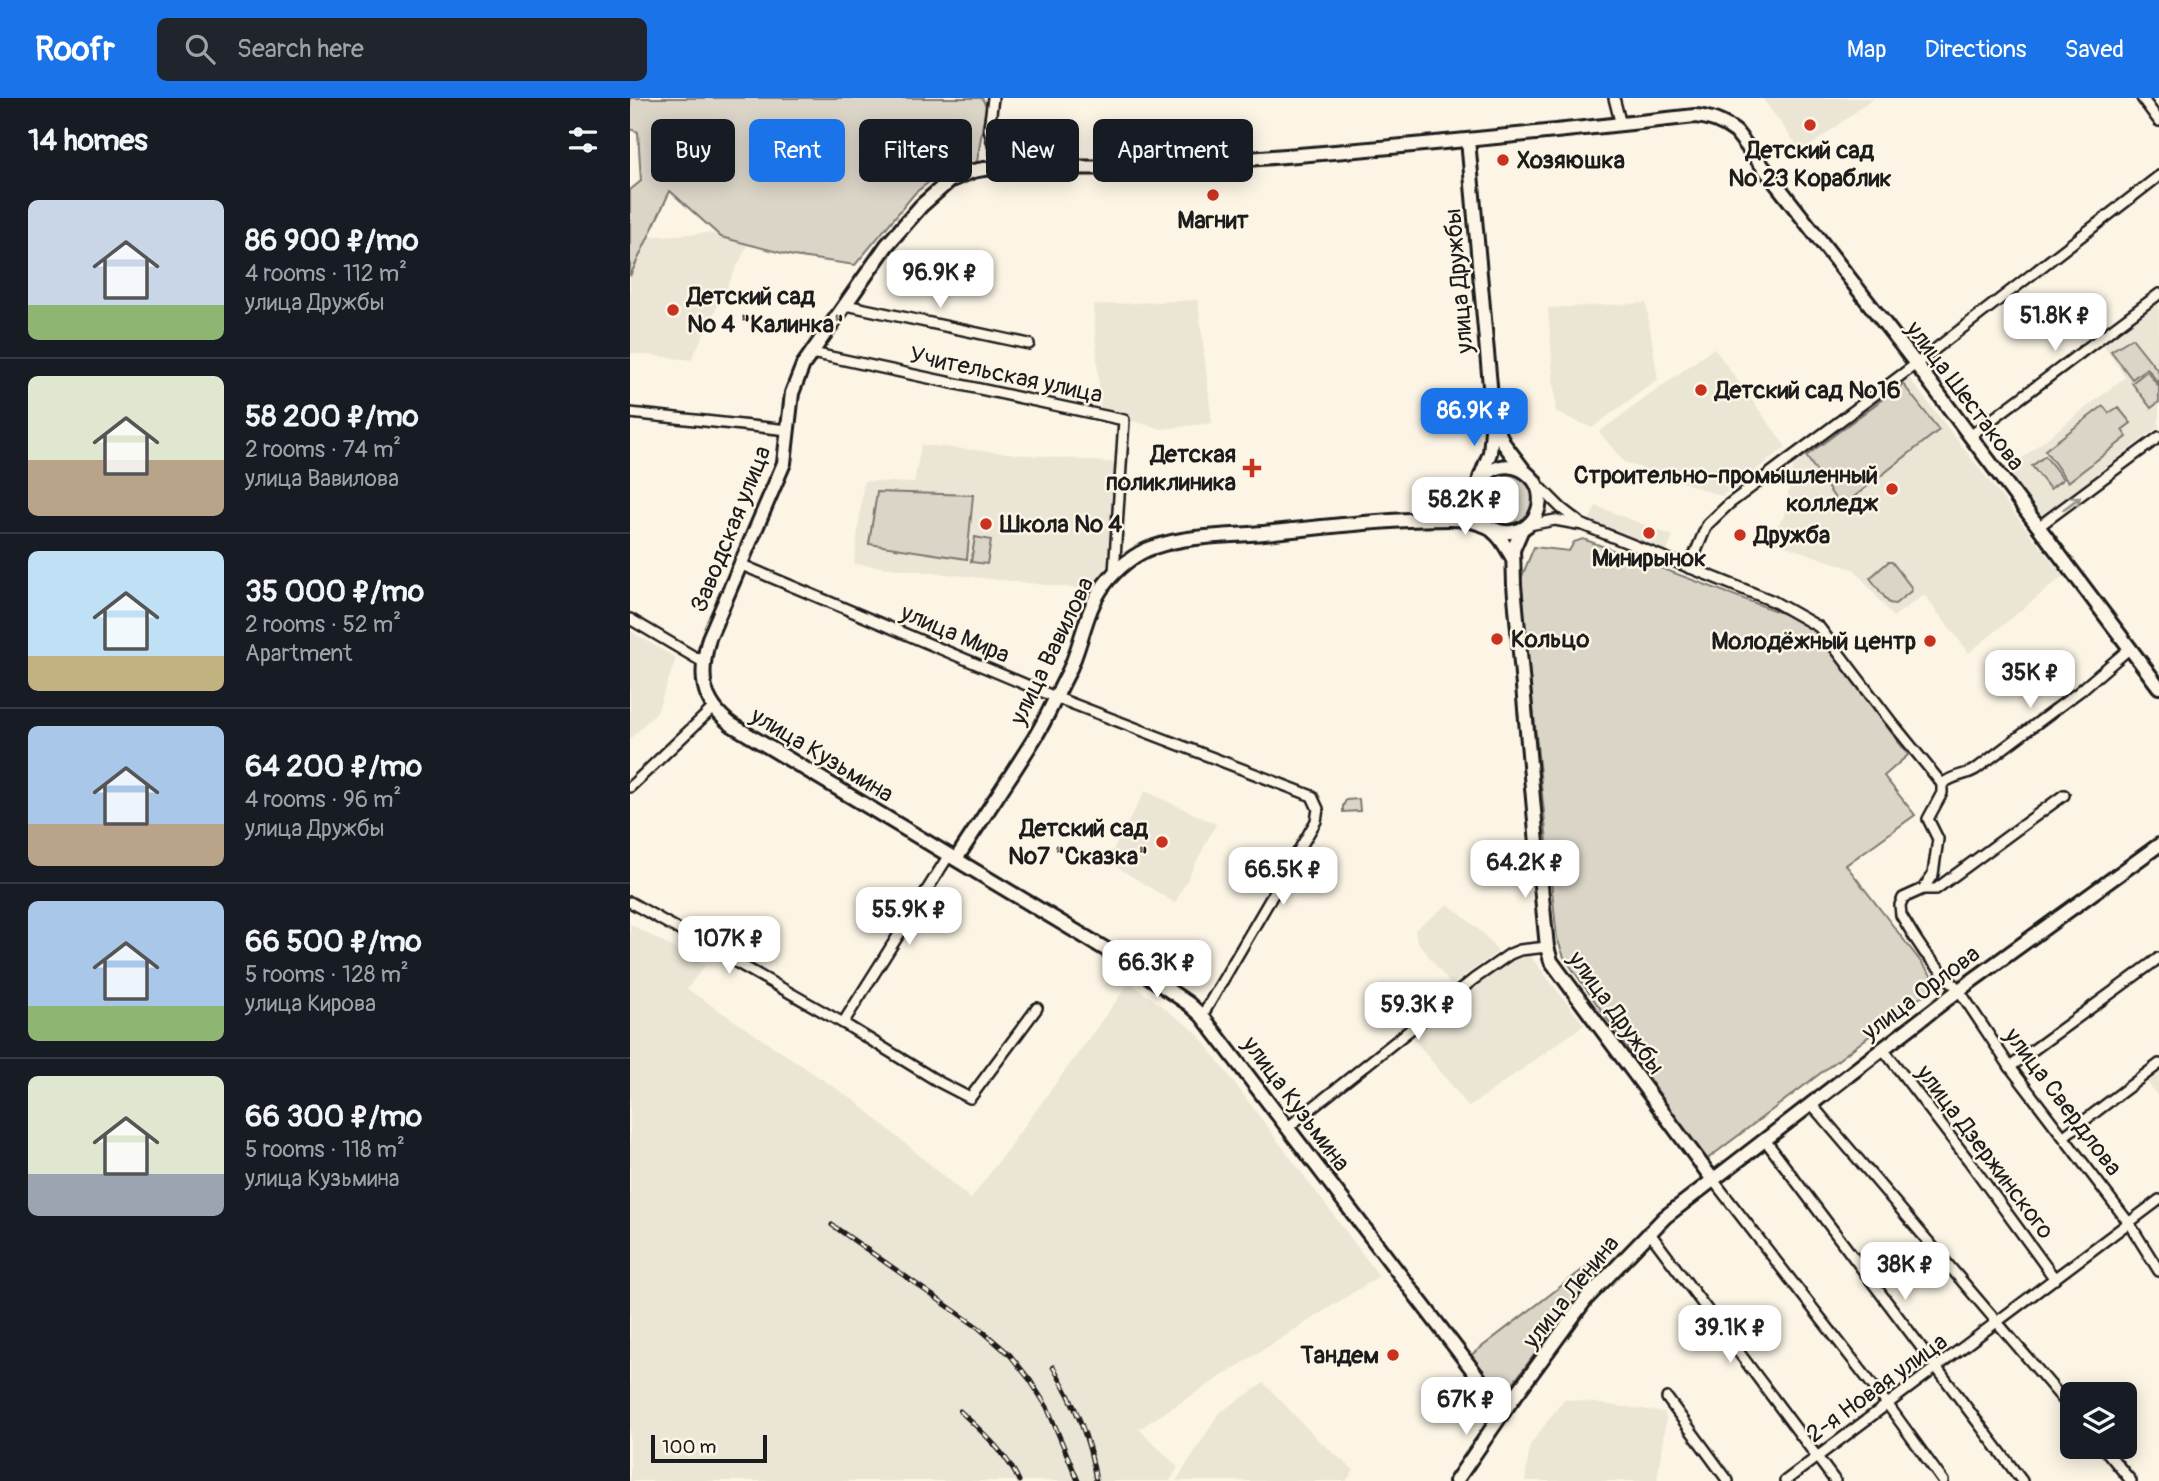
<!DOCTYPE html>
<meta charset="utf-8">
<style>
:root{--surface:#171b24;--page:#20242c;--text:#f1f3f6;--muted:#9ea1a6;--line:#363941;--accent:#1a73e8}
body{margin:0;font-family:Pangolin,sans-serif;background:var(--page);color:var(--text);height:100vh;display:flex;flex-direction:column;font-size:26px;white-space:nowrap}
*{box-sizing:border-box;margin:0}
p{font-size:23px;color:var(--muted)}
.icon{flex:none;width:38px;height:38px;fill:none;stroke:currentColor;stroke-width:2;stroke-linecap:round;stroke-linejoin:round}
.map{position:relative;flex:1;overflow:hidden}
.panel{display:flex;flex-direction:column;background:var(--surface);width:630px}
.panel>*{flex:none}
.banner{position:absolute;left:21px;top:21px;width:665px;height:63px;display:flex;gap:14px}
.tools{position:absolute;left:1430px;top:1284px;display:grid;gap:14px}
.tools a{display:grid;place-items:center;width:77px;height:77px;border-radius:10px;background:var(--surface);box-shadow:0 4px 18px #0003;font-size:35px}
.scale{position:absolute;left:21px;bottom:18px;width:116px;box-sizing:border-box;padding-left:7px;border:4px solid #1c1c1c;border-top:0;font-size:19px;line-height:24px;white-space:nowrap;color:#1c1c1c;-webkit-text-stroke:5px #fcf5e5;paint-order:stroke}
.price{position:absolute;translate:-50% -60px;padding:0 16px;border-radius:14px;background:#fff;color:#222;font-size:23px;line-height:46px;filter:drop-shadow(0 2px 4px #0008)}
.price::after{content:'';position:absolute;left:50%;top:42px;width:21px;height:16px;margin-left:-10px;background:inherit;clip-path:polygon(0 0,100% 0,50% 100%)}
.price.selected{background:var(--accent);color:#fff}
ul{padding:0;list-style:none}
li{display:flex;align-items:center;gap:21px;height:175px;padding:0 28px}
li+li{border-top:2px solid var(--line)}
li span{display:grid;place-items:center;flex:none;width:196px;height:140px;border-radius:10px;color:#555}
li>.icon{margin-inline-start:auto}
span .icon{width:84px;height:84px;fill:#fffc;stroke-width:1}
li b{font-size:30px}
h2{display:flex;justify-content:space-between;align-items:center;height:84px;padding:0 28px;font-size:30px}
.tag{padding:0 24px;border-radius:10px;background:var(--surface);box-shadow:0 4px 18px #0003;font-size:24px;line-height:63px}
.tag.selected{background:var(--accent);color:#fff}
header{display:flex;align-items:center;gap:42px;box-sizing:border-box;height:98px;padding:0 35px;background:var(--accent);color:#fff}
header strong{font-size:33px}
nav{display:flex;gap:38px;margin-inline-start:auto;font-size:24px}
.search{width:490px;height:63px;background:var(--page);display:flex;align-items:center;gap:18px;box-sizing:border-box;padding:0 24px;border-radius:10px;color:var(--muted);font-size:26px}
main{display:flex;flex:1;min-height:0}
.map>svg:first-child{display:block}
</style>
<header>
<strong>Roofr</strong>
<div class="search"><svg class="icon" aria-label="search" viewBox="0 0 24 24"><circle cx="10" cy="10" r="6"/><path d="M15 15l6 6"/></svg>Search here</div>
<nav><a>Map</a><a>Directions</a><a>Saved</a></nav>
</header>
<main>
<section class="panel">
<h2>14 homes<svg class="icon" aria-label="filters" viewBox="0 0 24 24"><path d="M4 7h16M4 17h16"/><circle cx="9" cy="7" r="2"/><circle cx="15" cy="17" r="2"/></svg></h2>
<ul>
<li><span style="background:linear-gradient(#c9d6e8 75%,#8fb573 0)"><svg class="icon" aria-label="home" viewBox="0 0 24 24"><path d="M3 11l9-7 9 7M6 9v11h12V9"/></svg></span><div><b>86 900 ₽/mo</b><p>4 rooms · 112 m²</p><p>улица Дружбы</p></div></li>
<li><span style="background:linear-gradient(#dfe7d0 60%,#b9a48a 0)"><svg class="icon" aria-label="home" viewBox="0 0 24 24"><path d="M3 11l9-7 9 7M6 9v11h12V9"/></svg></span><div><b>58 200 ₽/mo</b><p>2 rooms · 74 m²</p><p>улица Вавилова</p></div></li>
<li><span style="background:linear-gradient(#bfe0f5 75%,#c2b280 0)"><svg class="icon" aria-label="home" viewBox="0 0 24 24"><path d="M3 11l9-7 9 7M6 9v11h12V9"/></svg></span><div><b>35 000 ₽/mo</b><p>2 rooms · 52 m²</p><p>Apartment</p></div></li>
<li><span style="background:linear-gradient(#a9c7e8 70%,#b9a48a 0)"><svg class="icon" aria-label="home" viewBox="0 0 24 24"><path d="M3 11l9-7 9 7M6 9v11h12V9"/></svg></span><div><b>64 200 ₽/mo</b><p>4 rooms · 96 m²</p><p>улица Дружбы</p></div></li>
<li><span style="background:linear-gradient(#a9c7e8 75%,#8fb573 0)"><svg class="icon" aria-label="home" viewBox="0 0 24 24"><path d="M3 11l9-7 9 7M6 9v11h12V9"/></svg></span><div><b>66 500 ₽/mo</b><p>5 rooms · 128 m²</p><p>улица Кирова</p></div></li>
<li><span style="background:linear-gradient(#dfe7d0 70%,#9aa5b1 0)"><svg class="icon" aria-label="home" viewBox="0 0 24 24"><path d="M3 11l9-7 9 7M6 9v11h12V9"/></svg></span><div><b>66 300 ₽/mo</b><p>5 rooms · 118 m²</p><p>улица Кузьмина</p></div></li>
</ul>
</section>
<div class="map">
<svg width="1529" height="1383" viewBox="0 0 1529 1383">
<rect width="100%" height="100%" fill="#fcf5e5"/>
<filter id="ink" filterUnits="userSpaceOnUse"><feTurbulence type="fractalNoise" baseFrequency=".0143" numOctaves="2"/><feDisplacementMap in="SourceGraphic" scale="14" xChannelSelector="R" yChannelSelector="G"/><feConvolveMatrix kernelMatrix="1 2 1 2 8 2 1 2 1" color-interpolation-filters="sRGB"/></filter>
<g filter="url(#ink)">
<!-- built -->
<g fill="#ebe5d6">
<path d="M1132 0H1244L1172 54Z"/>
<path d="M79 135 119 144 61 262 0 255V169L13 139Z"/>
<path d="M568 202 582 325 533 331 471 315 463 207Z"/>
<path d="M1529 202V328L1412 419 1377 372 1495 279 1473 247Z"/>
<path d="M1016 205 1028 281 962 330 926 314 918 210Z"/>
<path d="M1084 250 1156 349 1092 398 994 364 969 334Z"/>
<path d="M1279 280 1433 478 1339 555 1294 497 1263 519 1225 472 1138 442 1154 418 1164 364Z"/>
<path d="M291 347 487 365 478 467 462 492 224 466 234 383 284 385Z"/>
<path d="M966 408 1043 438 1037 453 959 423Z"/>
<path d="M0 533 46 560 27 614 0 641Z"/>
<path d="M515 693 586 726 545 805 477 763Z"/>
<path d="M818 806 854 836 868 854 821 887 787 843 785 832Z"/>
<path d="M0 826 75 867 57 891 225 1003 341 1101 500 884 567 935 749 1178 509 1331 548 1369 540 1383H0Z"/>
<path d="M899 856 954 927 839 1009 780 936 866 869Z"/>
<path d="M1529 972V1000L1516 982Z"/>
<path d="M634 1285 688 1342 724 1372 716 1383H546L589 1315Z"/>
<path d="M934 1301 1034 1314 1036 1321 1027 1383H895L900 1347Z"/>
</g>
<!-- green -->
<g fill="#dbd5c8" stroke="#7c7872" stroke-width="2">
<path d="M0 0H352L356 8 347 64 308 77 285 95 225 167 163 158 91 139 40 93 0 178V92L11 83 8 34 0 31Z"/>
<path d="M1502 240 1529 274V286L1517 270 1502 281 1481 253Z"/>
<path d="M1517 273 1529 289V304L1521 310 1502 285Z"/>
<path d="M1273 286 1309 332 1211 409 1176 358Z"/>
<path d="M1473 308 1479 315 1488 309 1501 325 1492 332 1497 339 1438 384 1415 352Z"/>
<path d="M1415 358 1433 381 1420 391 1402 368Z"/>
<circle cx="878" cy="401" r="27"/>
<path d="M247 394 343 397 337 461 239 446Z"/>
<path d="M345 439 361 442 357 466 341 464Z"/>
<path d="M953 441 1170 522 1185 533 1278 657 1254 678 1285 717 1216 767 1308 886 1076 1062 934 859 927 840 890 483 904 449 939 453 944 444Z"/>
<path d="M1258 464H1262L1281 489V493L1265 506 1259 505 1240 480Z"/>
<path d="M729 701 730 713 713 714V708L716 702Z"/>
<path d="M969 1159 972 1167 874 1297 866 1293 840 1258Z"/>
</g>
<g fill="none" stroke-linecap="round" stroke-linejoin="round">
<defs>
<g id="street">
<path d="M363 0 359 31 369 70"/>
<path d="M984 0 991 27"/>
<path d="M1512 0 1529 23"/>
<path d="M216 207 399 246"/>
<path d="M182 255 494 322 484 475"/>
<path d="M0 315 158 332"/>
<path d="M1340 338 1529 196"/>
<path d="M907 386 931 410 949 424"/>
<path d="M899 427 925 422 953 427 1143 503 1189 529 1259 621 1312 686"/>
<path d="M1408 429 1529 339"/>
<path d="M112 467 425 599 682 698 688 711 686 723 572 918"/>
<path d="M1059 470 1077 427 1099 406 1286 266 1529 78"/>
<path d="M0 521 73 564"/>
<path d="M1312 686V695L1298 721 1308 741 1303 776 1293 791 1273 800 1270 807 1271 817 1285 840 1295 855 1329 892 1380 969 1499 1125 1529 1173"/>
<path d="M1312 686C1327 675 1333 679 1346 671L1450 593 1500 550"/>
<path d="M0 689 83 610"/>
<path d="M1293 791H1306L1434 697"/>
<path d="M0 804 213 925 309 984 340 1000 407 910"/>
<path d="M213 925 319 757"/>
<path d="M1253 951 1339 1063 1425 1181"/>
<path d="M1380 969 1529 860"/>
<path d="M1181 1006 1442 1312"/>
<path d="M657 1030 844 881 880 856 890 852 917 849"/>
<path d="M1434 1038 1529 966"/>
<path d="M1135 1042 1392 1383"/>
<path d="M1083 1082 1258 1307 1313 1383"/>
<path d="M1019 1134 1205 1383"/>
<path d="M1037 1300 1098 1383"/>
<path d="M1473 1349 1501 1383"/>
<path d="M1155 1383 1529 1102"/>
</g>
<g id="secondary">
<path d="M838 42 863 321 860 355 850 380"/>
<path d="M864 324 874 346 893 371"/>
<path d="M892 431 883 452 884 487 909 768 917 849 921 863 1083 1082"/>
<path d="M326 761C352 721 379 681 404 641 417 620 427 596 438 575 452 547 455 512 474 487 486 471 505 455 524 449 559 437 598 438 634 435 695 429 758 421 819 421 830 421 840 422 851 426 863 430 872 437 886 433 910 427 918 395 900 378 875 353 834 381 846 413 850 423 860 430 867 437 873 443 877 451 882 459"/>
<path d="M874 1313 602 957 572 918 559 906 502 867 102 627C70 603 69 576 79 540L154 365 162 295 173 267 257 147 291 108 319 83 343 73 354 71C402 67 450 71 498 69 687 58 877 39 1065 18 1081 19 1093 24 1106 34L1286 266 1529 589"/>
<path d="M826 1383 874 1313 956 1201 1035 1119 1329 892 1529 747"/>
</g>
</defs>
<!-- street casing -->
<use href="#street" stroke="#1c1c1c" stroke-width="14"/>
<!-- secondary casing -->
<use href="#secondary" stroke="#1c1c1c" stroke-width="18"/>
<!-- street -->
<use href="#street" stroke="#fcf5e5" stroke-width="9"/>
<!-- secondary -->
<use href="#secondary" stroke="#fcf5e5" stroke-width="12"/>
<defs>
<g id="rail">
<path d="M202 1127 349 1230 380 1257 400 1282 417 1309 448 1383"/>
<path d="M423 1269C445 1306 460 1341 466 1383"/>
<path d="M330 1313C351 1333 377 1355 389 1383"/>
</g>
</defs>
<!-- rail casing -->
<use href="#rail" stroke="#1c1c1c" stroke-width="5"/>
<!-- rail -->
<use href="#rail" stroke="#fcf5e5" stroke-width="2.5" stroke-dasharray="8" stroke-linecap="butt"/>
</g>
<!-- one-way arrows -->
<defs><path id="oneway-shaft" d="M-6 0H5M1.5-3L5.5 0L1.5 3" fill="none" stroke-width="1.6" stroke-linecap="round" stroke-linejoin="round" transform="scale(1.75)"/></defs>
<use stroke="#97938b" href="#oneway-shaft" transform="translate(1442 405) rotate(-37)"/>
</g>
<!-- markers -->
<g fill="#c8321e" stroke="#fcf5e5" stroke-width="2.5">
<circle cx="1180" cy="27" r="7"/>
<circle cx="873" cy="62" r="7"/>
<circle cx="583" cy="97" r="7"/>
<circle cx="43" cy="212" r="7"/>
<circle cx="1071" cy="292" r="7"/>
<path d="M618.5 359.5h7v7h7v7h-7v7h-7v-7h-7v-7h7z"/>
<circle cx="1262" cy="391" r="7"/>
<circle cx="356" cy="426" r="7"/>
<circle cx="1019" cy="435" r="7"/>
<circle cx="1110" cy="437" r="7"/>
<circle cx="867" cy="541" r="7"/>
<circle cx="1300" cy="543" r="7"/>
<circle cx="532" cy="744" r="7"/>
<circle cx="763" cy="1257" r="7"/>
</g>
<g text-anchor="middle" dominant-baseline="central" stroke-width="5" stroke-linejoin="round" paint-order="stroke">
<!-- poi labels -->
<g font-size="24" font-weight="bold" fill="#1c1c1c" stroke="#fcf5e5" text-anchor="start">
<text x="1180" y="52" text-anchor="middle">Детский сад<tspan x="1180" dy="28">№ 23 Кораблик</tspan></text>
<text x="887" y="62">Хозяюшка</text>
<text x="583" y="122" text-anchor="middle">Магнит</text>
<text x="57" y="198">Детский сад<tspan x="57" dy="28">№ 4 "Калинка"</tspan></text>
<text x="1085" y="292">Детский сад №16</text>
<text x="606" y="356" text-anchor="end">Детская<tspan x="606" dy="28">поликлиника</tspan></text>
<text x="1248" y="377" text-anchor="end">Строительно-промышленный<tspan x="1248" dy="28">колледж</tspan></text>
<text x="370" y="426">Школа № 4</text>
<text x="1124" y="437">Дружба</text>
<text x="1019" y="460" text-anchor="middle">Минирынок</text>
<text x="881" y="541">Кольцо</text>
<text x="1286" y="543" text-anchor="end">Молодёжный центр</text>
<text x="518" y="730" text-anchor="end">Детский сад<tspan x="518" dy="28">№7 "Сказка"</tspan></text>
<text x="749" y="1257" text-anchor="end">Тандем</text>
</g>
<!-- street labels -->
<g font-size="24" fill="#1c1c1c" stroke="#fcf5e5">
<text transform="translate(829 183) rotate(-95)">улица Дружбы</text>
<text transform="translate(376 277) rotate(12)">Учительская улица</text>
<text transform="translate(1335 298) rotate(53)">улица Шестакова</text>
<text transform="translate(101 431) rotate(-68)">Заводская улица</text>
<text transform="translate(325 536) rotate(23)">улица Мира</text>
<text transform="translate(422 553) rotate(-64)">улица Вавилова</text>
<text transform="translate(192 657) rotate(31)">улица Кузьмина</text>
<text transform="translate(1291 895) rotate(-37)">улица Орлова</text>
<text transform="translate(986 915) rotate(54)">улица Дружбы</text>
<text transform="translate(1433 1004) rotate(53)">улица Свердлова</text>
<text transform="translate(666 1006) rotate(53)">улица Кузьмина</text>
<text transform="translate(1355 1054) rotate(53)">улица Дзержинского</text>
<text transform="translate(941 1194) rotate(-51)">улица Ленина</text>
<text transform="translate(1247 1290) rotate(-36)">2-я Новая улица</text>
</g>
</g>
</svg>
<div class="tools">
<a><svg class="icon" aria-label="layers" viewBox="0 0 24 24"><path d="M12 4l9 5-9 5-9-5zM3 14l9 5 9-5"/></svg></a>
</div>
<div class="scale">100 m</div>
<b class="price" style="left:310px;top:212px">96.9K ₽</b>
<b class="price" style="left:1425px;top:255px">51.8K ₽</b>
<b class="price selected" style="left:844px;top:350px">86.9K ₽</b>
<b class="price" style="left:835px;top:439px">58.2K ₽</b>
<b class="price" style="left:1400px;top:612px">35K ₽</b>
<b class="price" style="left:895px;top:802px">64.2K ₽</b>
<b class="price" style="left:653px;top:809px">66.5K ₽</b>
<b class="price" style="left:279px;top:849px">55.9K ₽</b>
<b class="price" style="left:99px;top:878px">107K ₽</b>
<b class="price" style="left:527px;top:902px">66.3K ₽</b>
<b class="price" style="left:788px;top:944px">59.3K ₽</b>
<b class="price" style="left:1275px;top:1204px">38K ₽</b>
<b class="price" style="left:1100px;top:1267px">39.1K ₽</b>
<b class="price" style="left:836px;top:1339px">67K ₽</b>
<div class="banner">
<a class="tag">Buy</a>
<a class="tag selected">Rent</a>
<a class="tag">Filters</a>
<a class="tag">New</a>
<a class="tag">Apartment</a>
</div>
</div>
</main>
